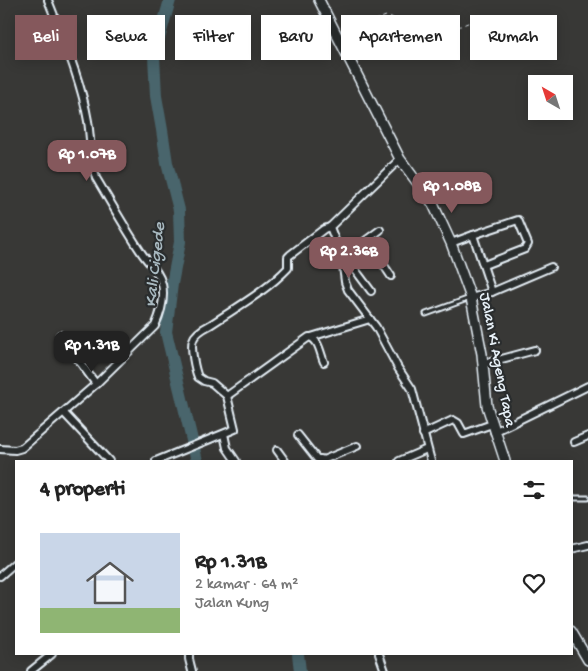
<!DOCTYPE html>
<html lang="id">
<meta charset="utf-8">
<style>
:root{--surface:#fff;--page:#f2f2f2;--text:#222;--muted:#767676;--accent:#85585c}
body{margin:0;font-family:"Gochi Hand",sans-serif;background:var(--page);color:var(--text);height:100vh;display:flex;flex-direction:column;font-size:19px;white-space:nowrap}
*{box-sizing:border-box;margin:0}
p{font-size:16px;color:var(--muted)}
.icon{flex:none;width:28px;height:28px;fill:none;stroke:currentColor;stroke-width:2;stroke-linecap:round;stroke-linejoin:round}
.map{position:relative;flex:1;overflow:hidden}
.panel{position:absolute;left:15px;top:460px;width:558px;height:195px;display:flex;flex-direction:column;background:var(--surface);border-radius:0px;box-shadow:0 2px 12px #0003}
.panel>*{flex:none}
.guide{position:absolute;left:15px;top:15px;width:559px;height:45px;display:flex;gap:10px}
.needle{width:32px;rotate:321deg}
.fabs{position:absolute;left:528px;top:75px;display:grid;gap:10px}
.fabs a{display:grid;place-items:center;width:45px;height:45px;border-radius:0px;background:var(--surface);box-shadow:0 2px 12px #0003;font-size:25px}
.price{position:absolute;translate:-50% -42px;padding:0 11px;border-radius:10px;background:var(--accent);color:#fff;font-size:16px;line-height:32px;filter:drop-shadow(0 1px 2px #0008)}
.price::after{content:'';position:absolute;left:50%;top:30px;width:15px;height:11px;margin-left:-8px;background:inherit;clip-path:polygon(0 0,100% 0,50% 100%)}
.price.current{background:#222;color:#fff}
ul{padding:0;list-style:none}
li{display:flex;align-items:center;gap:15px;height:125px;padding:0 25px}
li span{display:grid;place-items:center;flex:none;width:140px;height:100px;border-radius:0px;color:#555}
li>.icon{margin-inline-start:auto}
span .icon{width:60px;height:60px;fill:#fffc;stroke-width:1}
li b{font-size:21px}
h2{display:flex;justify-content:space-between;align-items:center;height:60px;padding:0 25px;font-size:21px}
.tag{padding:0 18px;border-radius:0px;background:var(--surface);box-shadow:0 2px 12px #0003;font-size:18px;line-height:45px}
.tag.current{background:var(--accent);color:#fff}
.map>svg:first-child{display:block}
</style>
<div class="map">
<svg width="588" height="671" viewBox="0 0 588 671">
<rect width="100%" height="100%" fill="#383836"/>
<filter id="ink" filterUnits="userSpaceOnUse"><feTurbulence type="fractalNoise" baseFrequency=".02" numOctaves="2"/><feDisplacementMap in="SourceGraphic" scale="10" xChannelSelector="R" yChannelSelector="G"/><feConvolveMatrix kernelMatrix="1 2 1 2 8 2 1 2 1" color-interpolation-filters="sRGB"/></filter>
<g filter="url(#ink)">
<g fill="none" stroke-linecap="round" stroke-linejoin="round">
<!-- river -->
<g stroke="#48656c" stroke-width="12">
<path d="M170 0 154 56 156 96 162 130 167 163 179 210 180 242 172 284 166 332 197 461"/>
<path d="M298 654 300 671"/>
</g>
<defs>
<g id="lane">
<path d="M426 314 470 298"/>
<path d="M571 498H588"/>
</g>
<g id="street">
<path d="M400 159 330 227 342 258 345 282 348 290 376 327 398 368 412 389 431 461"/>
<path d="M473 235 518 220 528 244 525 249 484 265"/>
<path d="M367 240 391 276"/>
<path d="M451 243 473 235 492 292"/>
<path d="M345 256 371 291"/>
<path d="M342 258 380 230"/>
<path d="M471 298 492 292 551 267"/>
<path d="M60 335 96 384"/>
<path d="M311 337 370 319"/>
<path d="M483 364 535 350"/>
<path d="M227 396 309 337C319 339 320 353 324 362"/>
<path d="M64 413 109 461"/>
<path d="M494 432 588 386"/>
<path d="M224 434 227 448 236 461"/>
<path d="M423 434 453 420 458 423 464 434 492 424"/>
<path d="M298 435 317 459H321L324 461"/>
<path d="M574 442 588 436"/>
<path d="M0 449 15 450 22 448 96 384 155 326C161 313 165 298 162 284 159 271 148 263 141 252 125 228 111 203 96 178 90 159 91 141 88 121 81 80 63 39 48 0"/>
<path d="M277 450 285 461"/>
<path d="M323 460 357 446"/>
<path d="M156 461 235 429 227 396 212 383 204 381 198 377C195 370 190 347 193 340 195 333 204 328 210 325 237 307 265 292 288 268V257L290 255 324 229 330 227"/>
<path d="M399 461 427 449"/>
<path d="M571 549 588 545"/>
<path d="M0 576 16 562"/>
<path d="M189 654V659L192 671"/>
<path d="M379 654 385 671"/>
<path d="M31 671 52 654"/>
</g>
<g id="secondary">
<path d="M319 0 400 159 433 204 451 243 471 298 482 354 487 406 505 461"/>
<path d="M571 631 588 660"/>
</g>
</defs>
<!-- lane casing -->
<use href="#lane" stroke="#e8f1f8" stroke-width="7"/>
<!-- street casing -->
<use href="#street" stroke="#e8f1f8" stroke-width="10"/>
<!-- secondary casing -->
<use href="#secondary" stroke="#e8f1f8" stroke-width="12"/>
<!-- path -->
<path stroke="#e8f1f8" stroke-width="1" stroke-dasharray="4 4" stroke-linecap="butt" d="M345 32 386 16C399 16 401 32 405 43L407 45H415L475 20"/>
<!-- lane -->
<use href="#lane" stroke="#2a2d2e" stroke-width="3"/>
<!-- street -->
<use href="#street" stroke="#2a2d2e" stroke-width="6"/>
<!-- secondary -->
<use href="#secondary" stroke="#2a2d2e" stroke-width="9"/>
</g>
</g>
<g text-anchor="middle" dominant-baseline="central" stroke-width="4.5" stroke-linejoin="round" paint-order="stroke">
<!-- street labels -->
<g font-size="16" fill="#e8f1f8" stroke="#2a2d2e">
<text transform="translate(496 360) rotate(79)">Jalan Ki Ageng Tapa</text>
</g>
<!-- water labels -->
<g font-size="18" font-style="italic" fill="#a8b9c0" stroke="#2a2d2e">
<text transform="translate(156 265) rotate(-84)">Kali Cigede</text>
</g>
</g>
</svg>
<div class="fabs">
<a><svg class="needle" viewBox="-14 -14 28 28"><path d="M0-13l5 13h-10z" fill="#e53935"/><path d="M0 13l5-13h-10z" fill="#767676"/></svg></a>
</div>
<b class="price" style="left:87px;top:182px">Rp 1.07B</b>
<b class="price" style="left:452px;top:214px">Rp 1.08B</b>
<b class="price" style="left:349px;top:279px">Rp 2.36B</b>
<b class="price current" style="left:92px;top:373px">Rp 1.31B</b>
<div class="guide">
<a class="tag current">Beli</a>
<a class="tag">Sewa</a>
<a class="tag">Filter</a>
<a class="tag">Baru</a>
<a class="tag">Apartemen</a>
<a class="tag">Rumah</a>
</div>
<section class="panel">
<h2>4 properti<svg class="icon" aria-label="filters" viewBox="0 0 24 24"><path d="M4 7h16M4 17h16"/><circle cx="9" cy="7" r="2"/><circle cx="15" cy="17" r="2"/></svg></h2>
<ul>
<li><span style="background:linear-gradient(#c9d6e8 75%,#8fb573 0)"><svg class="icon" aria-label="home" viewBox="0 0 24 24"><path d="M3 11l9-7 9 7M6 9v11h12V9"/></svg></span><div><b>Rp 1.31B</b><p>2 kamar · 64 m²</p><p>Jalan Kung</p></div><svg class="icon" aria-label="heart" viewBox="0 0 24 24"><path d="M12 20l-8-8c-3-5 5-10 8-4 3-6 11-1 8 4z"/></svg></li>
</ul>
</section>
</div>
